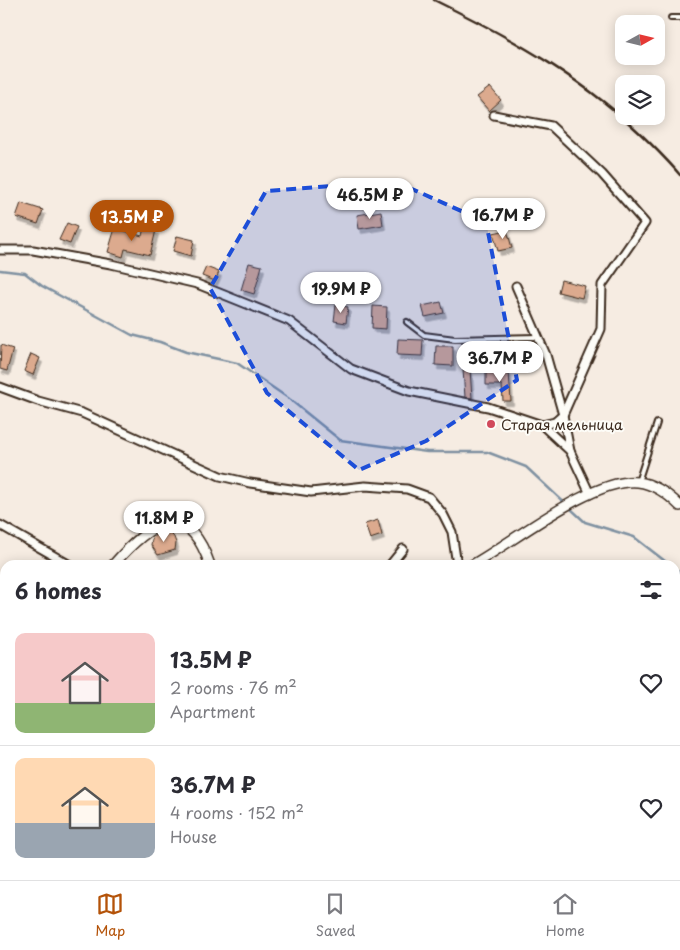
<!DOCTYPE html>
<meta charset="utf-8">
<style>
:root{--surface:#fff;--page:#f2f2f3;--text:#2b2b33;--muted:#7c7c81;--line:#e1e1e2;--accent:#b45309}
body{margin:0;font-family:"Playpen Sans",sans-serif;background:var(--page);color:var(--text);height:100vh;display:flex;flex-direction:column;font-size:19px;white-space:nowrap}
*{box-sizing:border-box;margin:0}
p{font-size:16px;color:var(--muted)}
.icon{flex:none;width:28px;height:28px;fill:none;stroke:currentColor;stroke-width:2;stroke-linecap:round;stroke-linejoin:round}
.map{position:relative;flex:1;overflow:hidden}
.side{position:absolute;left:0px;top:560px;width:680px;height:320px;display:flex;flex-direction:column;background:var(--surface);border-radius:15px 15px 0 0;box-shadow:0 2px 12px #0003}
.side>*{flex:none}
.needle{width:32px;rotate:82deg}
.controls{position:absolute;left:615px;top:15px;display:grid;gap:10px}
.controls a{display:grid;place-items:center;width:50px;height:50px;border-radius:10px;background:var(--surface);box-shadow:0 2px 12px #0003;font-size:25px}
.price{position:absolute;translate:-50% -42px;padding:0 11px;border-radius:18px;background:#fff;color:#222;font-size:16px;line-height:32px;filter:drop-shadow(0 1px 2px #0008)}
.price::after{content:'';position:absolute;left:50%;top:30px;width:15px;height:11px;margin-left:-8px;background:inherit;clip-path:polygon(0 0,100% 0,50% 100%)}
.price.selected{background:var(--accent);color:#fff}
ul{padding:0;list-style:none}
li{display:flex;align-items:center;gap:15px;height:125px;padding:0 15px}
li+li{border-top:1px solid var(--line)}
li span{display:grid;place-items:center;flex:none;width:140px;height:100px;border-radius:10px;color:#555}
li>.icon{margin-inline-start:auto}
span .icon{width:60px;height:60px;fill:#fffc;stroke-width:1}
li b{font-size:21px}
h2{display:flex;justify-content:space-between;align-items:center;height:60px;padding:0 15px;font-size:21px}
.tabs{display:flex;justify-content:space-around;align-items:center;height:70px;border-top:1px solid var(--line);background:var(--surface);font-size:14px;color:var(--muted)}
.tabs a{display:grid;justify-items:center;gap:2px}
.tabs .selected{color:var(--accent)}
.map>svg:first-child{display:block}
</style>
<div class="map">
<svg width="680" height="880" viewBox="0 0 680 880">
<defs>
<filter id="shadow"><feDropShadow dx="2.5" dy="4.5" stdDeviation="0" flood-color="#0004"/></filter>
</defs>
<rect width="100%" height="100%" fill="#f6ece2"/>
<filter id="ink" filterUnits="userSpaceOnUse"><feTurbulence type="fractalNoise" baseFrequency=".02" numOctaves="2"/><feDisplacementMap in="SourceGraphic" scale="10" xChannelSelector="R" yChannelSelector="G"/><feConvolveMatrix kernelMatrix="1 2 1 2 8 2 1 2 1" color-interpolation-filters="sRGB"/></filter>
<g filter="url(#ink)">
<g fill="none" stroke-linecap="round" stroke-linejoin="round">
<!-- stream -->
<g stroke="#7f91a1" stroke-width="2.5">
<path d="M0 270 25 273 42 286 132 335 160 342 186 352 237 363 288 398 340 440 427 452H487L526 467 585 522 634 537 670 565"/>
<path d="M675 569 680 573"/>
</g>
</g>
<!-- building -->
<g fill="#dcaa8e" stroke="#3b2a1e" filter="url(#shadow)">
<path d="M490 87 501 100 489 111 477 97Z"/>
<path d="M21 203 43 210 38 224 16 217Z"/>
<path d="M381 211 383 225 359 229 357 215Z"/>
<path d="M67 223 77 227 70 244 59 240Z"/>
<path d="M144 227 156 230 150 255 125 249 123 257 108 252 115 228 142 236Z"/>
<path d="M507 230 512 248 498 251 493 233Z"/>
<path d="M177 236 194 240 191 256 173 251Z"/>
<path d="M249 263 262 266 254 294 241 290Z"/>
<path d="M206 267 219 272 215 281 202 276Z"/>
<path d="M561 280 585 286 582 298 558 292Z"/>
<path d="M441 302 444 313 425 317 422 306Z"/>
<path d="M336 305 348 307 346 323 334 321Z"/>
<path d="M373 306 387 307 386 329 372 328Z"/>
<path d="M398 339 423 340 422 356 397 355Z"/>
<path d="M1 345 13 349 7 371 0 369Z"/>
<path d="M436 346H453V366L435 365Z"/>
<path d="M31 354 40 358 33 375 24 371Z"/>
<path d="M470 369 472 398 465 397 463 370Z"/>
<path d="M486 372H509L511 401H503L502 385H486Z"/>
<path d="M378 520 382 535 370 539 365 524Z"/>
<path d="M164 531 170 533 174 537 176 543 175 550 158 555 151 545 152 539 156 534Z"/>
</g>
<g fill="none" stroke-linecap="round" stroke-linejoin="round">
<defs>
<g id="service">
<path d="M671 18H680"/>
<path d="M407 322 424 335 455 339 538 337"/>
<path d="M638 482 657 423"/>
<path d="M675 835 677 840 680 843"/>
</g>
<g id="minor">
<path d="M494 115 551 126 602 174 645 223 602 285 601 329 563 415 555 422 542 425"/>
<path d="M0 250H33L111 264 197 284 289 321 351 369 409 391 488 407 542 425 570 451"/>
<path d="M516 286 546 355 563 415 570 451 590 494"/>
<path d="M0 387 38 401 82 413 220 476 250 483 311 492 365 486 407 489 429 497 443 514 452 532 457 565"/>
<path d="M0 525 70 565"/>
<path d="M390 565 403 549"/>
<path d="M408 875 411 880"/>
</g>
<g id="tertiary">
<path d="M113 565C149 524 186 495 210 565"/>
<path d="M472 565C512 543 593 477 638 482 655 484 668 494 680 506"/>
<path d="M0 672 5 668"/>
<path d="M290 875V880"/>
</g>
</defs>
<!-- service casing -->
<use href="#service" stroke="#3b2a1e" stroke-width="8"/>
<!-- minor casing -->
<use href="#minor" stroke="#3b2a1e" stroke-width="11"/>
<!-- tertiary casing -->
<use href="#tertiary" stroke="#3b2a1e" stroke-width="12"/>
<!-- service -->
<use href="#service" stroke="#fdfcf7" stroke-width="4"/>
<!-- minor -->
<use href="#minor" stroke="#fdfcf7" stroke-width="7"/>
<!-- tertiary -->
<use href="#tertiary" stroke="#fdfcf7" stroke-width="9"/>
<!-- rail -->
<path stroke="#3b2a1e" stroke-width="2.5" d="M434 0C514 39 587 80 651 144 661 154 671 164 680 175"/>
</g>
</g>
<!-- marked area -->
<path fill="#1d4ed8" fill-opacity="0.2" stroke="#1d4ed8" stroke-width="4" stroke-dasharray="10 6" stroke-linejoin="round" d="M394 181 486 222 517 380 426 441 359 470 267 393 210 288 266 191Z"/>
<!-- markers -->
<circle fill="#d1495b" stroke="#fdfcf7" stroke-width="2" cx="491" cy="424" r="5"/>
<g text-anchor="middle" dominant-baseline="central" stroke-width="4" stroke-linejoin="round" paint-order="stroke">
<!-- poi labels -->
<g font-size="14" fill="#3b2a1e" stroke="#fdfcf7" text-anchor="start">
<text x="501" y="424">Старая мельница</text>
</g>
</g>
</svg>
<div class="controls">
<a><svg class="needle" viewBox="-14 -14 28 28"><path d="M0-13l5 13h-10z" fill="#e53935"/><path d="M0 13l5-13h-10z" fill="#7c7c81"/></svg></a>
<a><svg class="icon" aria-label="layers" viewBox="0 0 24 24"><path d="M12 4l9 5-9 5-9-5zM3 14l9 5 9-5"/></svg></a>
</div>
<b class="price" style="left:370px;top:220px">46.5M ₽</b>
<b class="price" style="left:503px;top:240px">16.7M ₽</b>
<b class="price selected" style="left:132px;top:242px">13.5M ₽</b>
<b class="price" style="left:341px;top:314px">19.9M ₽</b>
<b class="price" style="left:500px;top:383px">36.7M ₽</b>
<b class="price" style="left:164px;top:543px">11.8M ₽</b>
<section class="side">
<h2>6 homes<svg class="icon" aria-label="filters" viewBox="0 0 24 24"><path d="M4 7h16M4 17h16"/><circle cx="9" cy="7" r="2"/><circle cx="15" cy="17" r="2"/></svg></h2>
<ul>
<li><span style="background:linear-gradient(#f6c9c9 70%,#8fb573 0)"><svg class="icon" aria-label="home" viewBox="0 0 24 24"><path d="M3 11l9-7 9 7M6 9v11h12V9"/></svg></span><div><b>13.5M ₽</b><p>2 rooms · 76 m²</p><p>Apartment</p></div><svg class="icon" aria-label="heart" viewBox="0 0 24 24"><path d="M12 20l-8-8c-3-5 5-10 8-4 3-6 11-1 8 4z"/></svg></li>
<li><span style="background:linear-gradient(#ffd9b3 65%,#9aa5b1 0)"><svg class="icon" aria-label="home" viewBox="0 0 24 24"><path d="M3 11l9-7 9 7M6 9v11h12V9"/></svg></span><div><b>36.7M ₽</b><p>4 rooms · 152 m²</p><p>House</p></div><svg class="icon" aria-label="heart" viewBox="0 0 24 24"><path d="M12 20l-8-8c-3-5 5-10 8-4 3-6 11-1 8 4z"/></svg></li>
</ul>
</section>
</div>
<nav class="tabs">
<a class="selected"><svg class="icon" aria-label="map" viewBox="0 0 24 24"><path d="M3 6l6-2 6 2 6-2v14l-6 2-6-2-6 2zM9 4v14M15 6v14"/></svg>Map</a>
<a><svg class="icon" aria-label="saved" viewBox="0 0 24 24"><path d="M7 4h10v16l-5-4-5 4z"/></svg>Saved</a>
<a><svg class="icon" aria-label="home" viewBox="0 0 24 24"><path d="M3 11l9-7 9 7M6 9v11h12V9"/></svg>Home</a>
</nav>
